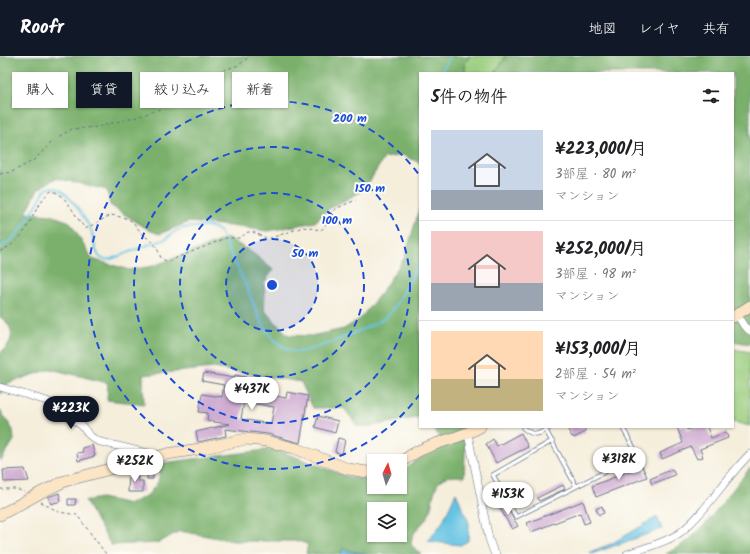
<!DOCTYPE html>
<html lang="ja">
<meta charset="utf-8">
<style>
:root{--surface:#fff;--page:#f2f2f2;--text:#202124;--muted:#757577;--line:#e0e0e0;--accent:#111827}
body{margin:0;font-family:Kalam,"Klee One",sans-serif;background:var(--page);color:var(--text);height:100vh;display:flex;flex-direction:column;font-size:15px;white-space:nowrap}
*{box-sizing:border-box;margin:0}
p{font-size:13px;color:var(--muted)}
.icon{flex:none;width:22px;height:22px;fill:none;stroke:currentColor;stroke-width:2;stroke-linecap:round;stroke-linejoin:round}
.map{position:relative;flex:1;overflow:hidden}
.panel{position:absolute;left:419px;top:16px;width:315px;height:356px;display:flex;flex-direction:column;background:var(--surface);border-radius:0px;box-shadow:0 1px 3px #0004}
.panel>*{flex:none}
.guide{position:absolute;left:12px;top:16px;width:347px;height:36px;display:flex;gap:8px}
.needle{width:26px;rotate:5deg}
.fabs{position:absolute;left:367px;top:398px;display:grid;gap:8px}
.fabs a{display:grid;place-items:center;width:40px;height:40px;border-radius:0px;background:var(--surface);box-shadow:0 1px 3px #0004;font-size:20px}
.price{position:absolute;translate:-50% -34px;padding:0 9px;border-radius:14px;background:#fff;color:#222;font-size:13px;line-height:26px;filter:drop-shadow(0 1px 2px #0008)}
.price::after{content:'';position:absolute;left:50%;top:24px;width:12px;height:9px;margin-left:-6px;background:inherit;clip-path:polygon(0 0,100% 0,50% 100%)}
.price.current{background:var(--accent);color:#fff}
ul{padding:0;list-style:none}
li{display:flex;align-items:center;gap:12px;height:100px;padding:0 12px}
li+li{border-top:1px solid var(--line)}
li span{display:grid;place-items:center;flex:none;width:112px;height:80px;border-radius:0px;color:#555}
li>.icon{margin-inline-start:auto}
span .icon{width:48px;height:48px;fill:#fffc;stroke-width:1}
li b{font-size:17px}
h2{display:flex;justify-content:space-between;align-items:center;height:48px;padding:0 12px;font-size:17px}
.tag{padding:0 14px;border-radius:0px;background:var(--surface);box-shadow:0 1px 3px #0004;font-size:14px;line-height:36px}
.tag.current{background:var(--accent);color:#fff}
header{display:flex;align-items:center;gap:24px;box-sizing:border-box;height:56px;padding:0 20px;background:var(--accent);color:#fff}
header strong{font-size:19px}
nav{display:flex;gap:22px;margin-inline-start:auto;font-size:14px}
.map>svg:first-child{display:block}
</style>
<header>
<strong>Roofr</strong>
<nav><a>地図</a><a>レイヤ</a><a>共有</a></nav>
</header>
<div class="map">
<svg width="750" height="498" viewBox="0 0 750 498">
<rect width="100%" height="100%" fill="#fdfcf7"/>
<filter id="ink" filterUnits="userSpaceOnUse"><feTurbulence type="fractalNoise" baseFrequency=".025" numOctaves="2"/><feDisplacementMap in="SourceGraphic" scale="8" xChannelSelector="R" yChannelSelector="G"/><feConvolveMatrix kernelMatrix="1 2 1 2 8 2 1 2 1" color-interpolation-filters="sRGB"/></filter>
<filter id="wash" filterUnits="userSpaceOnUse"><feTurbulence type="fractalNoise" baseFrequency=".012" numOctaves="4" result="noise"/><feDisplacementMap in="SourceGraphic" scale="16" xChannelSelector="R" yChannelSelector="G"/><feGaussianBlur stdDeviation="0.9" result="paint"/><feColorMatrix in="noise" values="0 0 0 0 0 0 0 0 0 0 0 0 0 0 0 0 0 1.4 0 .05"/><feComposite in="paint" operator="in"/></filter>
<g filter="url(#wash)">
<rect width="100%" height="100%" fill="#f5eedb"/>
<!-- green -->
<g fill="#99cc7c" stroke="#5a7e6d">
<path d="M470 0H506L495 17H465V7Z"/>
<path d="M733 293 750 296V370L733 366Z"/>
</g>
<!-- forest -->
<g fill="#7ab06c" stroke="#4a7065" fill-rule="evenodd">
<path d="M0 0H470L465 7V17H420V107L403 99 384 102 364 134 330 152 315 166 268 175 223 169 189 166 159 178 149 174 110 149 107 134 56 122 38 133 26 157 51 159 70 166 92 203 129 214 153 210 228 182 254 198 273 214 264 227 265 240 264 254 288 279 311 280 344 273 360 263 380 238 405 201 420 151V361L367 371 357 370 344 352H313L301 326 214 312 143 319 144 348 107 344 108 327 51 313 8 327 0 339V297C3 294 7 291 9 287 15 277 9 266 0 261Z"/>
<path d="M506 0H750V288L733 285V17H495Z"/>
<path d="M0 354 13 374 14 384 0 406Z"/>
<path d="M432 371H471L466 374 464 421C457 420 449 419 442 423 433 429 433 448 429 458 424 469 410 475 411 489L421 498H366L343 493 341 498H306L308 488 297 485H234L180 475 157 487 111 489 85 445 101 442 130 448 148 439 158 426 162 407 274 393 352 422 374 423V431H400V417L425 399 439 380ZM374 453H400V479H374Z"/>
<path d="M750 412V498H666L688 485 708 465Z"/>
</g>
<!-- water -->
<g fill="#65c3e3" stroke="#4079a0">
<path d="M456 437 469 467 468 485 460 489 428 485 442 467Z"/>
<path d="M657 461 662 473 591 498 590 496 611 488Z"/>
<path d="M343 493 353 496 365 497 366 498H341Z"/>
</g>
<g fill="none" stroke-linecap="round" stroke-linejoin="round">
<!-- stream -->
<g stroke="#65c3e3" stroke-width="2">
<path d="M441 17 450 0"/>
<path d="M0 191C23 179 33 155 45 134 49 131 54 130 59 133 70 139 86 163 91 174 94 182 94 194 99 200 102 204 106 204 111 203L148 189 164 184 177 174 184 172 208 170 214 172 219 175 225 185C232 201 240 217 247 232 255 251 261 273 278 287 283 291 291 296 297 296 311 296 377 269 387 260 397 251 413 218 420 205"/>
</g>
</g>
<g id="blocks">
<!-- building -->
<g fill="#cda9d0" fill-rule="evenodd">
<path d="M204 317 234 322 235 319 246 321 244 334 286 342 287 336 308 340 300 387 268 378 225 373 226 380 198 386 196 376 230 368 207 365 208 357 199 356 202 338 222 341 224 329 202 325ZM244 346 274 351 271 368 241 363Z"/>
<path d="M318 360 338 365 335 377 315 371Z"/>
<path d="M569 371H585V376L574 382 573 380 572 381 568 374 570 373Z"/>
<path d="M677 371H686L687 374 695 371H707L711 382 726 376 728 382 700 393 703 401 697 403 691 391 662 403 660 397 683 387Z"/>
<path d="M521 377 528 391 496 407 486 388 493 383 497 390Z"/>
<path d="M338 382 345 384 342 398 335 396Z"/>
<path d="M92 389 95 400 78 405 77 397 83 396 82 392Z"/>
<path d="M153 410V423H147V411Z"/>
<path d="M642 410 647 421 596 441 592 430Z"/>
<path d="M25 413 29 425 4 426 3 414Z"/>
<path d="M672 413 675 419 652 428 650 423Z"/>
<path d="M129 415H137L138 425H143V436H128Z"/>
<path d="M563 429 565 433 539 445 537 442Z"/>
<path d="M59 437 61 445 51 448 48 441Z"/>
<path d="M68 443H76L75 449H68Z"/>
<path d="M583 445 590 466 584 468 580 457 531 476 527 467Z"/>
<path d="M503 446 518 470 512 473 498 449Z"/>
<path d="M602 450 604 457 599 459 596 453Z"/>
</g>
</g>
</g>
<g filter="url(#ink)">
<use href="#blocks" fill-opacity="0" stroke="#67728a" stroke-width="1"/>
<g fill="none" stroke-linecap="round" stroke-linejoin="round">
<defs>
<g id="lane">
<path d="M544 371 576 430"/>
<path d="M523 372C536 382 538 378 551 371"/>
<path d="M552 385 493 419 516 461 638 399 622 371"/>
</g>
<g id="street">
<path d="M737 259 744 270 750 275"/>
<path d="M0 331 47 345 82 370 89 379 97 385 147 397 151 402"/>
<path d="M468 378 489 483 494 497 496 498"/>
<path d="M627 498C644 492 668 486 681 476 708 454 725 422 750 398"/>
</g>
<g id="secondary">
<path d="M733 261 750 250"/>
<path d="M400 407C404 404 408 401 413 398 433 386 459 383 480 371"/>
<path d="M0 459 42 436 65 425 167 398 199 393 246 383 266 385 294 392 348 413 374 417"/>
</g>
</defs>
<!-- lane casing -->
<use href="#lane" stroke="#67728a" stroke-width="5"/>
<!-- street casing -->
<use href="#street" stroke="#67728a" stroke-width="8"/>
<!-- secondary casing -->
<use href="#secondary" stroke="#67728a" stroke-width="12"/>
<!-- path -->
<g stroke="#67728a" stroke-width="1" stroke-dasharray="3 3" stroke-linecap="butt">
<path d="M0 118 12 116 34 104 56 82 72 73 97 71 137 61 160 53 201 26 221 15 239 9 250 0"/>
<path d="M0 195C8 192 15 187 20 181 30 171 40 139 52 135 67 138 76 163 85 172H87L111 159 126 162 132 165 143 179 152 185 157 192 161 202 166 205H169L226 182H240L248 176H253L266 182H271L303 171 321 174C326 171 326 165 328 160 334 152 347 148 356 144"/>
<path d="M0 433H15L25 436"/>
<path d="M41 446 59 456 77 459 106 498"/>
</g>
<!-- lane -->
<use href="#lane" stroke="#fff" stroke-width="3.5"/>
<!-- street -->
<use href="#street" stroke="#fff" stroke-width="7"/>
<!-- secondary -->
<use href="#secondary" stroke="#fce5c4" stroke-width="11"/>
</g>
</g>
<!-- distance rings -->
<circle cx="272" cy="229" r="46" fill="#1d4ed8" fill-opacity=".12"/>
<g fill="none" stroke="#1d4ed8" stroke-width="2" stroke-dasharray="7 5">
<circle cx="272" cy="229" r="46"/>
<circle cx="272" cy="229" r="92"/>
<circle cx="272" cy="229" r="138"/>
<path d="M420 338A184 184 0 1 1 420 120"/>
</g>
<circle cx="272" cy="229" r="6" fill="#1d4ed8" stroke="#fdfcf7" stroke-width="2"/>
<g font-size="12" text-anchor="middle" font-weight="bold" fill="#1d4ed8" stroke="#fdfcf7" stroke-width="4" stroke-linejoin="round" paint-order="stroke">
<text x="350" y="66">200 m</text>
<text x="370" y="136">150 m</text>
<text x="337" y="168">100 m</text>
<text x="305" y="201">50 m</text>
</g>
</svg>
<div class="fabs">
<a><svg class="needle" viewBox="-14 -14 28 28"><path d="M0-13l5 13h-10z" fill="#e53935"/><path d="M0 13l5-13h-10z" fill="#757577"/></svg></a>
<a><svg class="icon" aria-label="layers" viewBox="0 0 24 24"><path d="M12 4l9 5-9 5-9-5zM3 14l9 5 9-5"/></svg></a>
</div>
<b class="price" style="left:252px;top:355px">¥437K</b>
<b class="price current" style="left:71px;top:374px">¥223K</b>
<b class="price" style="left:619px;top:425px">¥318K</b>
<b class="price" style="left:135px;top:427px">¥252K</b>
<b class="price" style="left:508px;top:460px">¥153K</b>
<div class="guide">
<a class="tag">購入</a>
<a class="tag current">賃貸</a>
<a class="tag">絞り込み</a>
<a class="tag">新着</a>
</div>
<section class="panel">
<h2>5件の物件<svg class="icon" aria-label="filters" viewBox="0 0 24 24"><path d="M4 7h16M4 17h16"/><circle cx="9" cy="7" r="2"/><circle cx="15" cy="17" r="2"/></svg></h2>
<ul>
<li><span style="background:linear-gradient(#c9d6e8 75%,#9aa5b1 0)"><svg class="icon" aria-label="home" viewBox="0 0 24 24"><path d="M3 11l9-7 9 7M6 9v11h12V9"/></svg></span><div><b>¥223,000/月</b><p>3部屋 · 80 m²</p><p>マンション</p></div></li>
<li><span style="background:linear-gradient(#f6c9c9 65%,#9aa5b1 0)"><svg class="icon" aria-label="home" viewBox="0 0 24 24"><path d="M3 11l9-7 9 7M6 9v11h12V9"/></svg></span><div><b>¥252,000/月</b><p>3部屋 · 98 m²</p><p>マンション</p></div></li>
<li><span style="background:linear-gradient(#ffd9b3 60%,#c2b280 0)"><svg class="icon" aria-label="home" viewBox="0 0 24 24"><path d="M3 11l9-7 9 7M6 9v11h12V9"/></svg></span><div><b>¥153,000/月</b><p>2部屋 · 54 m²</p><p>マンション</p></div></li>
</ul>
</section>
</div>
